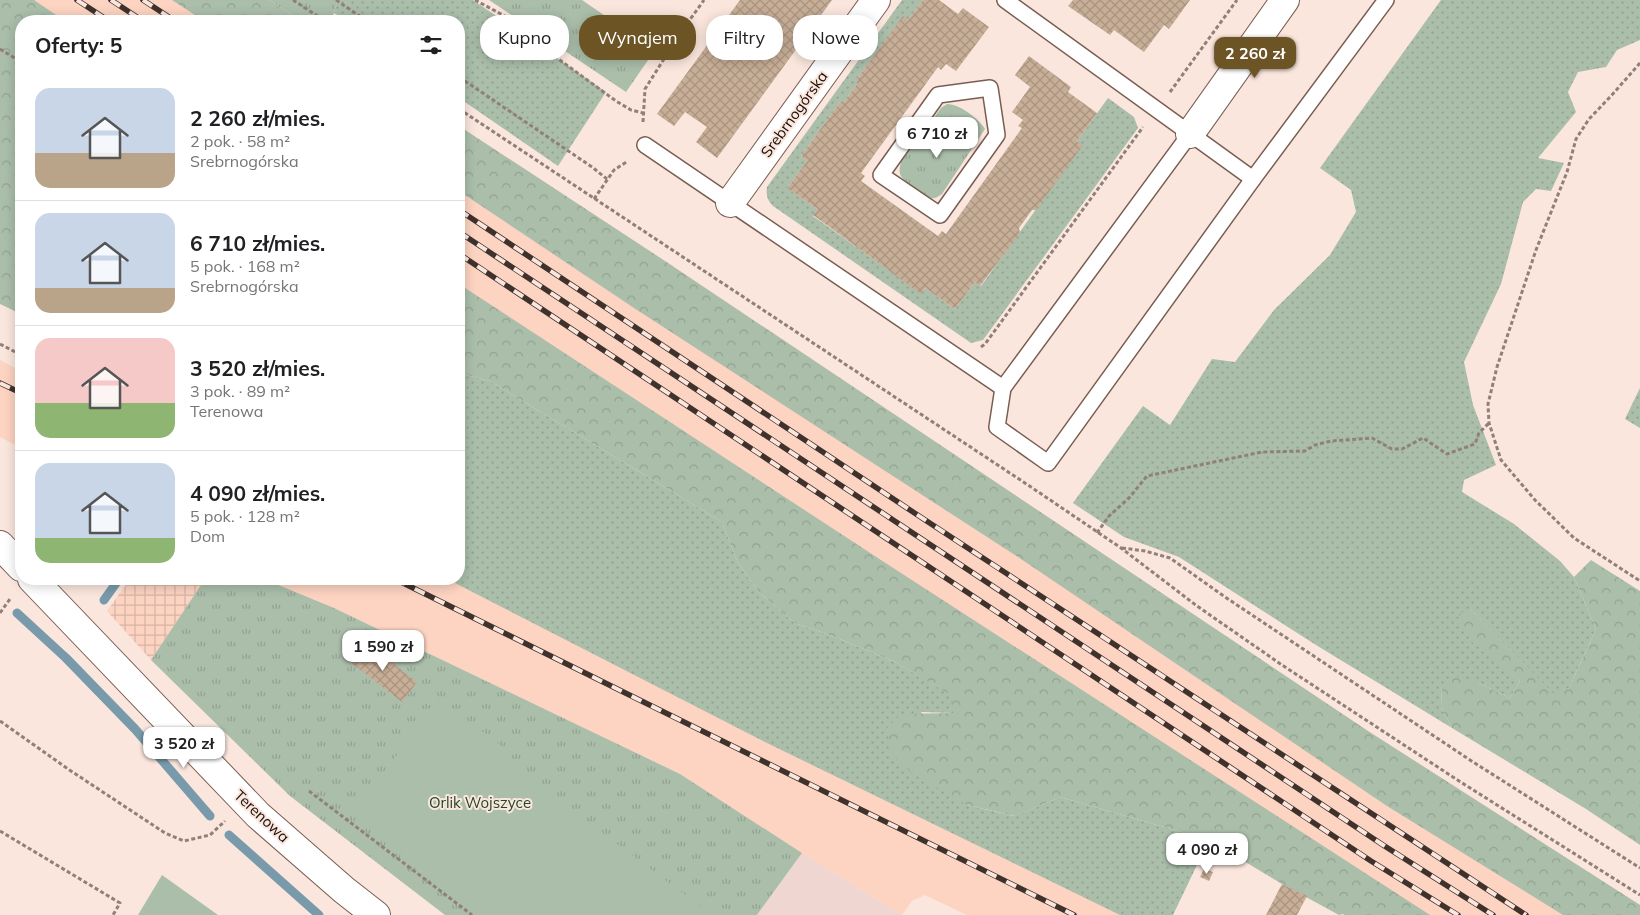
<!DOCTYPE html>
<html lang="pl">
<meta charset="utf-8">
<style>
:root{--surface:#fff;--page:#f6f6f6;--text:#202124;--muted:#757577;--line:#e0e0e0;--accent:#6c5425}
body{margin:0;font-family:Mulish,sans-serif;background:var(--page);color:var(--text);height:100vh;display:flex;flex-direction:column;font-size:19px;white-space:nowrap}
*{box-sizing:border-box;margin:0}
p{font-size:16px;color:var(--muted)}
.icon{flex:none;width:28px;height:28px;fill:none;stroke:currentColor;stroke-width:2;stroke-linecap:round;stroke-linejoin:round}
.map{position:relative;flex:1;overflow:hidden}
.side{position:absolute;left:15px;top:15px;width:450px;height:570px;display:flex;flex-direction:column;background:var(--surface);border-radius:20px;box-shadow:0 2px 12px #0003}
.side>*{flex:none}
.banner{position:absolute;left:480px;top:15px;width:475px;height:45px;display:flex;gap:10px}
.price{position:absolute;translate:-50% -42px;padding:0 11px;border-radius:10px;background:#fff;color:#222;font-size:16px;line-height:32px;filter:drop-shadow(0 1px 2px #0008)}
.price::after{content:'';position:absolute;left:50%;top:30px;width:15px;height:11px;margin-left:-8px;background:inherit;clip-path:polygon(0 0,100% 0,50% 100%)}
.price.on{background:var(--accent);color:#fff}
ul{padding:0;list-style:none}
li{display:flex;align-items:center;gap:15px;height:125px;padding:0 20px}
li+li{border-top:1px solid var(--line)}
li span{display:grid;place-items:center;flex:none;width:140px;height:100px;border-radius:15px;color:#555}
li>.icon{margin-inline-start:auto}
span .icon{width:60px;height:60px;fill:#fffc;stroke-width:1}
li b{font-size:21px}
h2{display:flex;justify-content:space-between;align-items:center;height:60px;padding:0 20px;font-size:21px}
.tag{padding:0 18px;border-radius:20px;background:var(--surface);box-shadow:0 2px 12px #0003;font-size:18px;line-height:45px}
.tag.on{background:var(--accent);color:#fff}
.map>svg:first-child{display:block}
</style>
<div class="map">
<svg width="1640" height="915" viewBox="0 0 1640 915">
<defs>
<pattern id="industrial-grid" width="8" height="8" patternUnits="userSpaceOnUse" patternTransform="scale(1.25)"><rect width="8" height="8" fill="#fdd3c1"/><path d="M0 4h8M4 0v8" fill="none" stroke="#d8b4a4"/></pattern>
<pattern id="grass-dots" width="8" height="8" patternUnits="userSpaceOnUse" patternTransform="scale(1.25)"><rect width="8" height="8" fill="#aabeaa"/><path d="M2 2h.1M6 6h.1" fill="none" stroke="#92a291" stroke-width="1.8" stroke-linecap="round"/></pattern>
<pattern id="forest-crowns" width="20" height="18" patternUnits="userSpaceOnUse" patternTransform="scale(1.25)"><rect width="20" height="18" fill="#aabeaa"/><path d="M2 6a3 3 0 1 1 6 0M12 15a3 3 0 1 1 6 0" fill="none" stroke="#92a291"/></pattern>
<pattern id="park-tufts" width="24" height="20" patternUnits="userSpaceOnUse" patternTransform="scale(1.25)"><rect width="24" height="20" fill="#aabeaa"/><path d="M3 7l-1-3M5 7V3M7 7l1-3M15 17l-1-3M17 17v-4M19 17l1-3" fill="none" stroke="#92a291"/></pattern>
<pattern id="building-cross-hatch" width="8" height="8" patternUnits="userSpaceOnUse" patternTransform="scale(1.25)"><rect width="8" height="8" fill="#c7ae97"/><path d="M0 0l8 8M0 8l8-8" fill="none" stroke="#aa9481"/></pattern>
</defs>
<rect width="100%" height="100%" fill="#fae6dd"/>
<!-- commercial -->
<path fill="#f0d6d0" d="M802 853 902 915H757Z"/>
<!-- industrial -->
<path fill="url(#industrial-grid)" d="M130 579H205L151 660 107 611Z"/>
<!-- built -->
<g fill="#fdd3c1">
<path d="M0 0H269L301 21H21Z"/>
<path d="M459 126 665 261 1368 731 1640 905V915H1397L459 302Z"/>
<path d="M0 360 21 371V448L0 437Z"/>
<path d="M264 579H446L1139 915H967L925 895 912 901 902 915 802 853 680 774 334 608Z"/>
</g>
<!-- grass -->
<g fill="url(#grass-dots)">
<path d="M337 0H473L606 92 558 166 459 98V21H347L334 13Z"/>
<path d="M902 0H923L908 20 903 17 857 79V84L844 102H840L801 156 807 161 787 188 817 209 813 216 921 293 925 288 955 309 975 282 981 286 1082 145 1077 141 1108 98 1134 117 1138 128 983 340 971 343 773 206C767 200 766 195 767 187Z"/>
<path d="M1441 0H1640V40L1617 50 1606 67 1578 72 1568 92 1576 112 1538 158 1564 163 1551 191 1536 189 1523 202 1501 284 1464 362 1473 405 1496 465 1464 480 1462 492 1514 524 1560 561 1574 577 1596 629 1569 688 1554 695 1470 609 1497 661 1520 681 1510 698 1477 682 1442 685 1441 707 1452 728 1316 645 1179 557 1124 537 1073 503 1143 406 1170 425 1212 359 1235 362 1274 310 1330 255 1356 212 1351 190 1320 168Z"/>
<path d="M459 373 490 381 722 522 738 563 759 592 795 623 835 637 895 662 953 696V713L921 712 967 805 1014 816 1060 797 1209 840 1173 915H1120L765 742 447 579H459Z"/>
<path d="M1640 388V428L1625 419Z"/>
</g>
<!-- forest -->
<g fill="url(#forest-crowns)">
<path d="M0 0H34L65 21H21V314L0 304Z"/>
<path d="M172 0H269L301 21H204Z"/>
<path d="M459 126 665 261 1368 731 1640 905V915H1563L1387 806 1024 561 634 308 459 191Z"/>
<path d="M459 284 884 562 1430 915H1345L1343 914 1339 915 1282 884 1209 840 1060 797 1015 816 967 805 912 773 891 753 887 728 901 714 953 713 952 696 895 662 835 637 795 623 759 592 738 563 722 522 490 381 459 373Z"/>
<path d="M1591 560 1640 591V845L1586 809 1452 728 1441 707 1442 685 1452 676 1477 682 1510 698 1520 681 1471 641 1457 615 1470 609 1554 694 1569 688 1596 629 1574 577Z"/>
</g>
<!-- park -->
<g fill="url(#park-tufts)">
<path d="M269 0H337L334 13 329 21H301Z"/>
<path d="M489 0H582L655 50 626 92Z"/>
<path d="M947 104C960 104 979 119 985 129L942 194C940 195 938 197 935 198 928 200 902 181 900 174 899 170 900 166 901 162L941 108Z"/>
<path d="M205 579H264L334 608 680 774 802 853 757 915H445L290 796 151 660Z"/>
</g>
<!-- garden -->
<g fill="#aabeaa">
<path d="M440 699 509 752 504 759 712 915H485L352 813Z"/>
<path d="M162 875 218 915H219H138Z"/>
</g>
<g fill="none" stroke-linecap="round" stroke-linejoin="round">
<!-- stream -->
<g stroke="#799aaa" stroke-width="9">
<path d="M104 600 119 579"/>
<path d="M17 613 66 658 135 729 210 816"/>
<path d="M229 835 319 915"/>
</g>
</g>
<!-- building -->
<g fill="url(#building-cross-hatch)">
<path d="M740 0H832L717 158 696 142 707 127 685 112 674 126 657 114Z"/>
<path d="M923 0H939L958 14 963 8 989 27 956 71 946 64 941 70 938 67 861 173 865 176 861 181 938 236 942 231 946 234 1022 128 1018 126 1023 120 1012 112 1030 87 1015 75 1029 56 1071 87 1068 92 1097 113 1077 141 1083 145 1036 210H1032L1019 228 1020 233 980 286 975 282 955 309 925 288 921 294 813 215 817 209 787 188 807 161 801 156 840 102H844L857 84V79L903 16 908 20Z"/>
<path d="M1073 0H1190L1169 29 1164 25 1144 52 1114 30 1110 35 1068 6Z"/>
<path d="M364 641 417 682 402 702 349 661Z"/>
<path d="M1204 869 1213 872 1209 881 1200 877Z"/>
<path d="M1282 884 1307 896 1297 915H1266Z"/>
</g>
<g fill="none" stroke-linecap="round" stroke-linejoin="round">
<defs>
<g id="lane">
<path d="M1005 0 1253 179"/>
<path d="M990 88 997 135 940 215 881 175 938 95Z"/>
<path d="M1190 134 1003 388 997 427 1048 463 1253 179 1386 0"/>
<path d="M645 145 1003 388"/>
</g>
<g id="street">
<path d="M1190 134 1285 0"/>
<path d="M730 203 876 0"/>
<path d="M0 545 21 567"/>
<path d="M32 579 258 815 344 890 376 915"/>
</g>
</defs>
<!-- lane casing -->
<use href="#lane" stroke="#7a5d51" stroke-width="18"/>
<!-- street casing -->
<use href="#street" stroke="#7a5d51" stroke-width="30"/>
<!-- path -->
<g stroke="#908079" stroke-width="3" stroke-dasharray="4 2.5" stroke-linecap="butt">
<path d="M293 0 325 21"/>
<path d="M336 0 367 21"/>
<path d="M475 0 512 20 531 39 616 101 631 110 643 113"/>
<path d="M0 49 21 62"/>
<path d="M1640 63 1611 96 1589 119 1576 139 1567 172 1536 250 1497 367 1488 404 1489 423 1501 460 1535 500 1574 538 1640 581"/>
<path d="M459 78 468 83 592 167 607 179"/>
<path d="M1170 92 1237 0"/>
<path d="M459 109 1031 487 1121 548 1197 606 1282 665 1459 781 1640 895"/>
<path d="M643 122 645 89 681 32 704 0"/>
<path d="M594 199 614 170 628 161"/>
<path d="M0 344 21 355"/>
<path d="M981 347 985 344 1143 127"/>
<path d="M1097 533 1109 516 1129 498 1147 476 1262 452 1305 451 1315 445 1331 441 1372 438 1392 449H1402L1423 438 1447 454 1475 444 1479 433 1489 423"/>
<path d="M1122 548 1145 551 1170 558 1228 599 1470 760 1640 868"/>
<path d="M0 613 10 599"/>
<path d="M0 721 71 771 165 833 184 841 210 835 225 821"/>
<path d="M309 791 472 915"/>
<path d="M0 831 120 903 113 915"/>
</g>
<!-- lane -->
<use href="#lane" stroke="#fff" stroke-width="15"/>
<!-- street -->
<use href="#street" stroke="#fff" stroke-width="28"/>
<defs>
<g id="rail">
<path d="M77 0 109 21"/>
<path d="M111 0 143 21"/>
<path d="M143 0 175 21"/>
<path d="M459 210 916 514 1526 915"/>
<path d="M459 232 1383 845 1493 915"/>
<path d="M459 254 1371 861 1458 915"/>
<path d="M0 383 21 393"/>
<path d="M395 579 1074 915"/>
</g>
</defs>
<!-- rail casing -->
<use href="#rail" stroke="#3f322d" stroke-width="5.5"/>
<!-- rail -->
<use href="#rail" stroke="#fae6dd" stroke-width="4" stroke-dasharray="11" stroke-linecap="butt"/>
</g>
<g text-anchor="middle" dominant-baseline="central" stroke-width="4" stroke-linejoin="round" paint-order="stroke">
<!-- street labels -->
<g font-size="15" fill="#170c08" stroke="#fae6dd">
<text transform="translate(794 114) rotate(-54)">Srebrnogórska</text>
<text transform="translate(262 816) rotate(43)">Terenowa</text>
</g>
<!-- park labels -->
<g font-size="15" fill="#224724" stroke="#fae6dd">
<text x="480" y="802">Orlik Wojszyce</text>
</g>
</g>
</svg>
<b class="price on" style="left:1255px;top:79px">2 260 zł</b>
<b class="price" style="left:937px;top:159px">6 710 zł</b>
<b class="price" style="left:383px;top:672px">1 590 zł</b>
<b class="price" style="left:184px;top:769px">3 520 zł</b>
<b class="price" style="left:1207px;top:875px">4 090 zł</b>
<div class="banner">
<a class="tag">Kupno</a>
<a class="tag on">Wynajem</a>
<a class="tag">Filtry</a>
<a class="tag">Nowe</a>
</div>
<section class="side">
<h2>Oferty: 5<svg class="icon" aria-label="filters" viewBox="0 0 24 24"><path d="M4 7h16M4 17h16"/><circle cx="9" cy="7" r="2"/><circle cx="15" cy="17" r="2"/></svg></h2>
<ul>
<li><span style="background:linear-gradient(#c9d6e8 65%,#b9a48a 0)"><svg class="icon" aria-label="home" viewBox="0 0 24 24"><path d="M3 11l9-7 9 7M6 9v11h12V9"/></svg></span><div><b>2 260 zł/mies.</b><p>2 pok. · 58 m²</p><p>Srebrnogórska</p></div></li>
<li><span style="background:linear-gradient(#c9d6e8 75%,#b9a48a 0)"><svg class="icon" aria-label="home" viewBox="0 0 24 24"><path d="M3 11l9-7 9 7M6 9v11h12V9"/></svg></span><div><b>6 710 zł/mies.</b><p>5 pok. · 168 m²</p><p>Srebrnogórska</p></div></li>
<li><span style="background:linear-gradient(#f6c9c9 65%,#8fb573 0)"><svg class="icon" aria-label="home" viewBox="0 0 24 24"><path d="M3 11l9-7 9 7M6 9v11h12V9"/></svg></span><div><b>3 520 zł/mies.</b><p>3 pok. · 89 m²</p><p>Terenowa</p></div></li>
<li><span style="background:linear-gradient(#c9d6e8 75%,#8fb573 0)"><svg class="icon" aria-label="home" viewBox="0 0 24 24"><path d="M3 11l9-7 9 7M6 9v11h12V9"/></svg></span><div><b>4 090 zł/mies.</b><p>5 pok. · 128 m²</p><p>Dom</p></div></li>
</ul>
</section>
</div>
